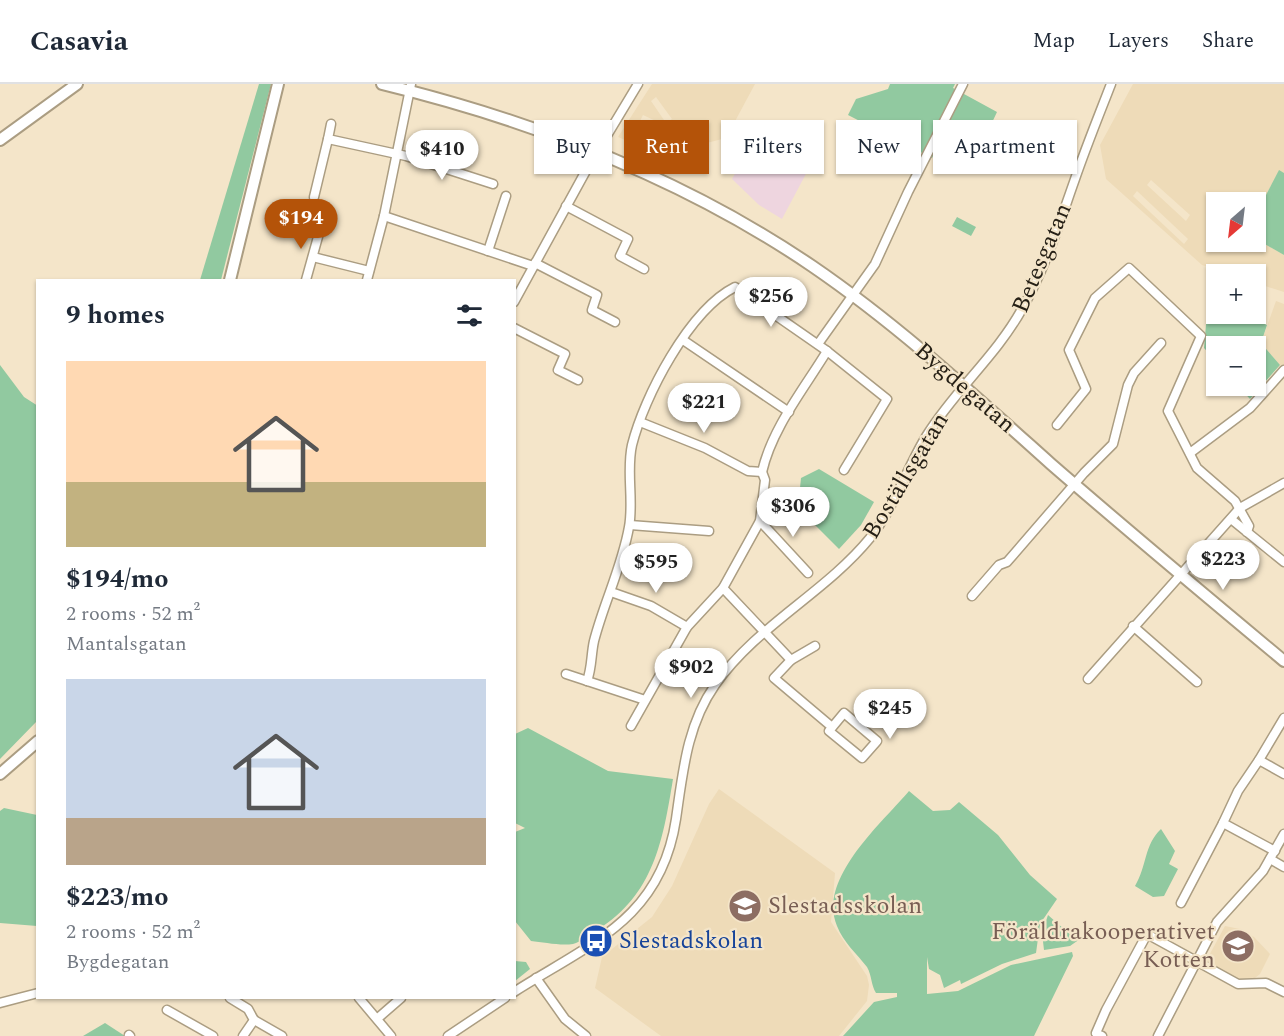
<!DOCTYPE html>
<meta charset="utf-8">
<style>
:root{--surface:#fff;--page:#f6f6f7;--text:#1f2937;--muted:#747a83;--line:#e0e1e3;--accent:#b45309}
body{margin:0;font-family:Spectral,serif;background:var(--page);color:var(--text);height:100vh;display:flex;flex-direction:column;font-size:22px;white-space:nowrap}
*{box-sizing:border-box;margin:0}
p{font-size:20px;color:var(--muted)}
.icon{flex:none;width:33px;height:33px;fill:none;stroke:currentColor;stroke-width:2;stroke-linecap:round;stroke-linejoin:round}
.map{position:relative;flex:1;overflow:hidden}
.details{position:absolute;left:36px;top:195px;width:480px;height:720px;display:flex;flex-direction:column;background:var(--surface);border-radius:0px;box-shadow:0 2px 4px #0004}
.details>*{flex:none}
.hud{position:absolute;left:534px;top:36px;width:570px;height:54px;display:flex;gap:12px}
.needle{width:39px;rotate:208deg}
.fabs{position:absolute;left:1206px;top:108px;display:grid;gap:12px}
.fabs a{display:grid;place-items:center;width:60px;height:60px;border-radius:0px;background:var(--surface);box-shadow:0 2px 4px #0004;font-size:30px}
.price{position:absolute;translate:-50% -51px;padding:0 14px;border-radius:21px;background:#fff;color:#222;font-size:20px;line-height:39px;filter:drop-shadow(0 2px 3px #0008)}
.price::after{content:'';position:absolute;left:50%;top:36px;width:18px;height:14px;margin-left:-9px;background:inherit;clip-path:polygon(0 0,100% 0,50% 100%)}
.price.current{background:var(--accent);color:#fff}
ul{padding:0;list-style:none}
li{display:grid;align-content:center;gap:12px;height:318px;padding:0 30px}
li span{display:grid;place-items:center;height:186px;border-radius:0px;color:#555}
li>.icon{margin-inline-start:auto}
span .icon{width:108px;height:108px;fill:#fffc;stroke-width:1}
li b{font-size:26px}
h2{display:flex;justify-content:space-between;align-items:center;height:72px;padding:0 30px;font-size:26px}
.chip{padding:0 21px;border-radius:0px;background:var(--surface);box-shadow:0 2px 4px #0004;font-size:21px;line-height:54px}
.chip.current{background:var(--accent);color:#fff}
header{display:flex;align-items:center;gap:36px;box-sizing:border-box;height:84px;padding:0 30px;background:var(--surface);border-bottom:2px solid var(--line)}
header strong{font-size:28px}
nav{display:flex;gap:33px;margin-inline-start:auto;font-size:21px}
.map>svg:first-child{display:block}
</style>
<header>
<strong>Casavia</strong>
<nav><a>Map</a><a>Layers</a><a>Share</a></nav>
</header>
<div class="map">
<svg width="1284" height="952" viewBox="0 0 1284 952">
<rect width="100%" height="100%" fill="#f4e5c9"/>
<!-- commercial -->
<path fill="#eed5df" d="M763 39 817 69 782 135 759 121 732 95Z"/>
<!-- built -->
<g fill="#eedbb8" fill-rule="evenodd">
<path d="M652 0H755L726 54 660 71 618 53ZM656 13 672 35 666 39 651 17ZM643 31 662 40 660 46 640 37ZM630 47 659 60 656 66 627 53Z"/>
<path d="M1133 0H1284V89L1279 87 1256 130V118H1216V158H1256V155L1284 171V208L1256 199V190H1231L1202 181 1106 95 1100 61ZM1151 96 1190 131 1186 137 1147 101ZM1137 107 1188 155 1184 160 1133 112Z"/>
<path d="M1276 217 1284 220V281H1280L1261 259Z"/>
<path d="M719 705 835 789 831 838 867 892 869 901 867 917 839 952H661L595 904 602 873 652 833 672 802 709 720Z"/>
<path d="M1225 842 1240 845 1254 853 1270 870 1260 890 1251 897 1241 898 1205 879Z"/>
</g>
<!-- green -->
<g fill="#91c9a0">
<path d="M259 0H271L221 196H200Z"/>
<path d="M890 0H955L953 4 997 28 980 64 946 46 932 74 848 31 856 15 888 5Z"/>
<path d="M1279 86 1284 89V171L1256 155V130Z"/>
<path d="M957 133 976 143 971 152 952 142Z"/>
<path d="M1216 228 1243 230 1267 241 1261 259 1280 281 1250 315 1238 302H1256V262H1216V277L1204 264 1207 229Z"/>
<path d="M0 281 24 313 38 322 37 637 0 675Z"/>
<path d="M819 385 874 418 861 441 839 465 798 424 801 394Z"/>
<path d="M528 644 608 687 673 695C663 756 654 811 597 846 590 850 581 858 573 860 560 862 543 858 531 857L515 837V748L525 744 515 739V650Z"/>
<path d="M909 707 933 727 950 726 959 718 998 751 1030 791 1057 815 1040 840 1036 869 1002 880 961 900 960 896 944 904 940 891 929 885 927 873V910L958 907 1011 881 1072 868 1073 872 1034 952H843L874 918 897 913V909H876C871 901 872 892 867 883 857 870 843 858 837 842 817 795 882 739 909 707Z"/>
<path d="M4 724 37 731V842L0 839V727Z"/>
<path d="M1161 745 1175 767 1169 780 1178 785 1164 812 1153 813 1135 802C1147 782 1144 761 1161 745Z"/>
<path d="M1048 831 1074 854 1080 855 1070 862 1044 866 1042 849Z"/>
<path d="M515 877 526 878 530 885 515 897Z"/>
<path d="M105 939 125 952H83Z"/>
</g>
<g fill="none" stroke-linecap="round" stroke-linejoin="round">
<defs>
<g id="minor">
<path d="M331 40 328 55 406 72 493 100"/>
<path d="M314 113 328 55"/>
<path d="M566 122 628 155 620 172 644 185"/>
<path d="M384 132 533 182"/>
<path d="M488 167 506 112"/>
<path d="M313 173 369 187"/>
<path d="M535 179 597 211 592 226 615 238"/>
<path d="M306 196 321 142"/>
<path d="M367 196 384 132 411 0"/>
<path d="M514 218 588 83 638 0"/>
<path d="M514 244 565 270 558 286 578 296"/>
<path d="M683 256 789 328"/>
<path d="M818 260 875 180 908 108 963 0"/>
<path d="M640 338 705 364 748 387 762 388"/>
<path d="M1057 341 1086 305 1069 266 1095 214 1129 184 1201 252 1168 327 1197 384 1235 417 1249 442 1247 448"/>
<path d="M1190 369 1250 324 1284 286"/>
<path d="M762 388C772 344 804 305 827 267"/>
<path d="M1231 435 1284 478"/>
<path d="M760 437 808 489"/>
<path d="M630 441 709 447"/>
<path d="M723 504 791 576 774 594 832 643"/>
<path d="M611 508 651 522 687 543"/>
<path d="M972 512 999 481 1007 478 1084 389 1113 360 1128 301 1134 289 1161 259"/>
<path d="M1133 542 1197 598"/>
<path d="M791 576 815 562"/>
<path d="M566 590 645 616"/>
<path d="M1088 595 1240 424 1284 399"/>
<path d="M587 597C592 584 591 570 594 557 604 518 622 483 629 443 634 417 626 387 632 361 644 313 689 226 735 203L827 267 887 315 844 386"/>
<path d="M844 629 877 657 862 674 829 647Z"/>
<path d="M631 642 687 543 723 504 760 437 765 396 762 388"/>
<path d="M1259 676 1284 634"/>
<path d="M1275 767 1223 739 1238 707 1259 676 1284 690"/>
<path d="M1270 775 1284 783"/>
<path d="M1181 819 1223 739"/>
<path d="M536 894 565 935 586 952"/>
<path d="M514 908C591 859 661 835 676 735 683 687 687 641 715 601 756 542 825 509 870 454 896 421 906 385 927 351 955 306 996 272 1022 225 1046 183 1059 140 1075 95 1086 63 1099 31 1111 0"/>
<path d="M230 914 248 925 254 936 243 952"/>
<path d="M359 914 391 952"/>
<path d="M0 919 38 909"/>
<path d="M167 926 213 952"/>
<path d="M378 934 401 914"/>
<path d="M254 936 282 952"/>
<path d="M129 951 130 952"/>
<path d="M448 952 505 914"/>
<path d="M1102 952 1096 949 1106 926 1147 850 1238 900 1266 899 1284 908"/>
<path d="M1158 952 1217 838 1263 787 1284 750"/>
</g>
<g id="tertiary">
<path d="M382 0C534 37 681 93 812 182 897 240 974 311 1051 380 1128 447 1206 512 1284 577"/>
<path d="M0 56 77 0"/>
<path d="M230 196 278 0"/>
<path d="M0 690 38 657"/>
</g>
</defs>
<!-- minor casing -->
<use href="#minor" stroke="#ab9d82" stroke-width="11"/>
<!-- tertiary casing -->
<use href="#tertiary" stroke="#ab9d82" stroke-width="14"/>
<!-- minor -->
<use href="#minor" stroke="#fff" stroke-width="8"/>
<!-- tertiary -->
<use href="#tertiary" stroke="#fff" stroke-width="10"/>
</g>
<!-- icons -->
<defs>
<symbol id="school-disc" viewBox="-11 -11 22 22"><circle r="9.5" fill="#8d6e63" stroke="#f4e5c9"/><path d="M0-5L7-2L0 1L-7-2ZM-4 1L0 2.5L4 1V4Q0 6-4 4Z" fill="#fff"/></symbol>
<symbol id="bus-disc" viewBox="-11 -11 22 22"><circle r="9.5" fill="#1a4fb4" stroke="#f4e5c9"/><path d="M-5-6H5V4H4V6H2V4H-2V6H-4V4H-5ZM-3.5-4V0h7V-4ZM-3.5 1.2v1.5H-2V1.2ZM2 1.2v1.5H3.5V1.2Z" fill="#fff"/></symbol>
</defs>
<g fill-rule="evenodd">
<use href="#school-disc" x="726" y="803" width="38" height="38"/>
<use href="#bus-disc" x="577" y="838" width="38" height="38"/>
<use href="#school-disc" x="1219" y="843" width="38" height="38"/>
</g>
<g text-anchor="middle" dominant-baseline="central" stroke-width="4.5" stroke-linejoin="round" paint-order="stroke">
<!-- street labels -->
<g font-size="24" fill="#262016" stroke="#f4e5c9">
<text transform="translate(1042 174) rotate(-67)">Betesgatan</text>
<text transform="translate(965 304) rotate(41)">Bygdegatan</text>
<text transform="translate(906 392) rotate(-59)">Boställsgatan</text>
</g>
<!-- education labels -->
<g font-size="24" fill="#785e54" stroke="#f4e5c9" text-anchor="start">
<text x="768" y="822">Slestadsskolan</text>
<text x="1215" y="848" text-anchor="end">Föräldrakooperativet<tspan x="1215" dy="28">Kotten</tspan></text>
</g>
<!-- transit labels -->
<g font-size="24" fill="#164399" stroke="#f4e5c9" text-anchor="start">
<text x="619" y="857">Slestadskolan</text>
</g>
</g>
</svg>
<div class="fabs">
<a><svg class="needle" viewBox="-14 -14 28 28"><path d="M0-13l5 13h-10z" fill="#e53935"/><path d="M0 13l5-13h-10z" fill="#747a83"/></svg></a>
<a>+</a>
<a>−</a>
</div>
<b class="price" style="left:442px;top:97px">$410</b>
<b class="price current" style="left:301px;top:166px">$194</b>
<b class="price" style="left:771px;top:244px">$256</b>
<b class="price" style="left:704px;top:350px">$221</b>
<b class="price" style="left:793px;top:454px">$306</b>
<b class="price" style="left:1223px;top:507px">$223</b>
<b class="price" style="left:656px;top:510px">$595</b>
<b class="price" style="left:691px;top:615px">$902</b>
<b class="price" style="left:890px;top:656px">$245</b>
<div class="hud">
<a class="chip">Buy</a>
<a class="chip current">Rent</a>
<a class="chip">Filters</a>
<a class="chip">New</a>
<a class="chip">Apartment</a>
</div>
<section class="details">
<h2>9 homes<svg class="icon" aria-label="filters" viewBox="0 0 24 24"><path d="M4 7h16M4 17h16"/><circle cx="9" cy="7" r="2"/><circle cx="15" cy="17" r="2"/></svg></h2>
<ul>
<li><span style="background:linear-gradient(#ffd9b3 65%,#c2b280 0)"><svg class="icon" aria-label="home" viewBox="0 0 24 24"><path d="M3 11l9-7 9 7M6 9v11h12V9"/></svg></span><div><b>$194/mo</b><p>2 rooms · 52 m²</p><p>Mantalsgatan</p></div></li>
<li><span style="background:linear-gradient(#c9d6e8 75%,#b9a48a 0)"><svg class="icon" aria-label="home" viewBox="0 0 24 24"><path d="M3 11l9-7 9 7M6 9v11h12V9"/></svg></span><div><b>$223/mo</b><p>2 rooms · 52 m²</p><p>Bygdegatan</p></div></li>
</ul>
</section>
</div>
